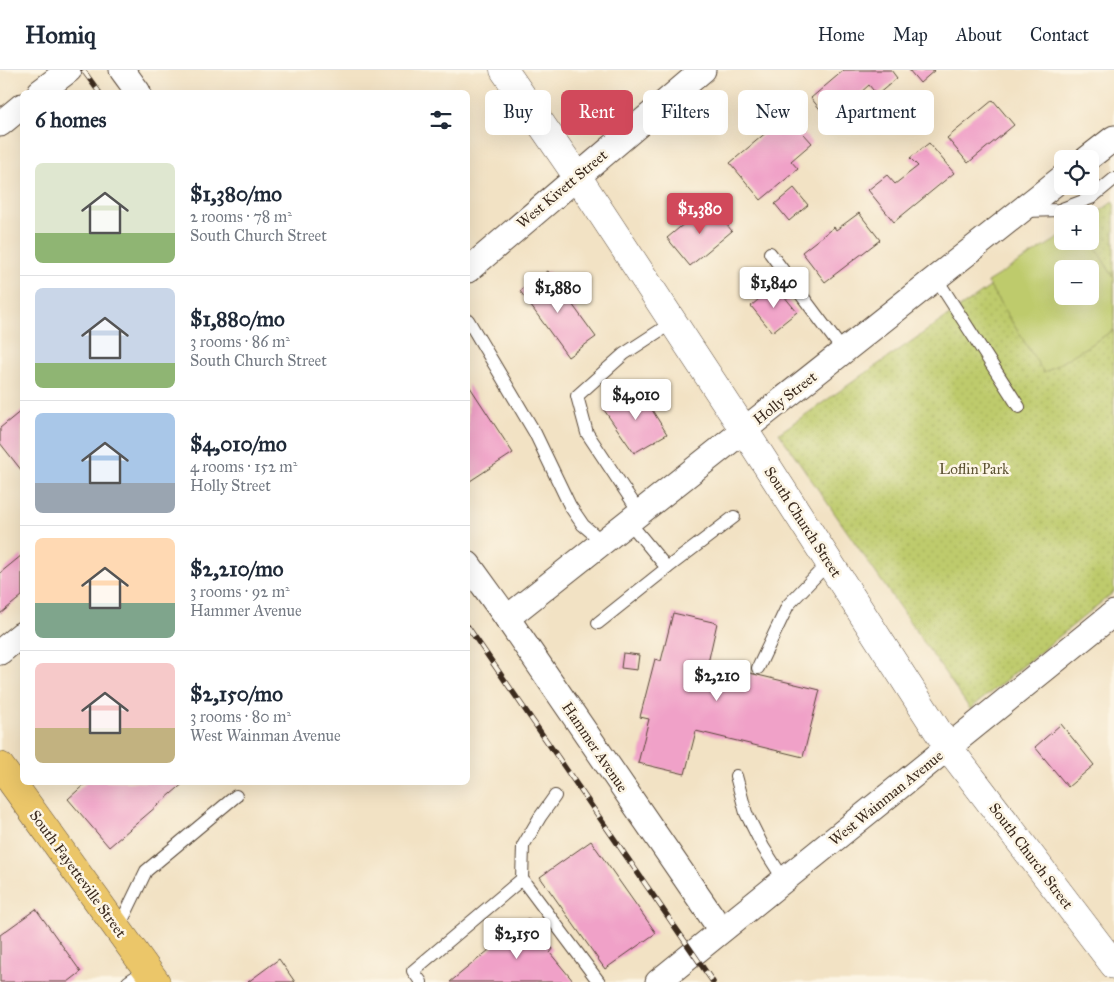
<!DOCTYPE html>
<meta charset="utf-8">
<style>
:root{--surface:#fff;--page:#f6f6f7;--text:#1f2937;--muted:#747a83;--line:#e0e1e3;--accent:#d1495b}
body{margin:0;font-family:"IM FELL Great Primer",serif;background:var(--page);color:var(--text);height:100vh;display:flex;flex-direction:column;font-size:19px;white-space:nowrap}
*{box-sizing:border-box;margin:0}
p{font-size:16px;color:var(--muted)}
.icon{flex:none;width:28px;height:28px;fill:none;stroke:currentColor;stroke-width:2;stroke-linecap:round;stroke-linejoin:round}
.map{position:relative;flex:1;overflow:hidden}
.panel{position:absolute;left:20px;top:20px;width:450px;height:695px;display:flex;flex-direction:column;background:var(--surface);border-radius:8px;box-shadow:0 5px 20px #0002}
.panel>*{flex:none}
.top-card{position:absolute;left:485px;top:20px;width:475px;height:45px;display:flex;gap:10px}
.buttons{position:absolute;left:1054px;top:80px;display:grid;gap:10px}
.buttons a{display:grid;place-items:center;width:45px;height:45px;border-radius:8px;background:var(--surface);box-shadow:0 5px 20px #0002;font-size:25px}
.price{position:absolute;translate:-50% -42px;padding:0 11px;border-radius:5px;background:#fff;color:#222;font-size:16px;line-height:32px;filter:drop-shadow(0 1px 2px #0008)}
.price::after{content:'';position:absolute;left:50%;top:30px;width:15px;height:11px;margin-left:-8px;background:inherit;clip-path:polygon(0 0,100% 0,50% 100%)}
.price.current{background:var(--accent);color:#fff}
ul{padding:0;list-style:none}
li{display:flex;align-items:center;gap:15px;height:125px;padding:0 15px}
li+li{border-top:1px solid var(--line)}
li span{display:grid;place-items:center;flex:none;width:140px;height:100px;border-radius:8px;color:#555}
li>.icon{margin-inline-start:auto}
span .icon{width:60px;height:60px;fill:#fffc;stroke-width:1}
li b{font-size:21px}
h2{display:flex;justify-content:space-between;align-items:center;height:60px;padding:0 15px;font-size:21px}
.tag{padding:0 18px;border-radius:8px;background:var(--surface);box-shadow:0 5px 20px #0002;font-size:18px;line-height:45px}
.tag.current{background:var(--accent);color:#fff}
header{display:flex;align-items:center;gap:30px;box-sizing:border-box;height:70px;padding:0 25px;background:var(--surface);border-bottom:1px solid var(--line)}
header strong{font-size:24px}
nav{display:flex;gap:28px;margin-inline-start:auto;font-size:18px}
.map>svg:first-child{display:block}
</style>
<header>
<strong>Homiq</strong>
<nav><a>Home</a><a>Map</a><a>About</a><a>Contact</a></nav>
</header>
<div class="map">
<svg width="1114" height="912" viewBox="0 0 1114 912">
<defs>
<pattern id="green-dots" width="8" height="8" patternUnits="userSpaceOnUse" patternTransform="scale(1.25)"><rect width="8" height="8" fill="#becb6c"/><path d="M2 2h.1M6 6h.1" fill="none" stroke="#a4ae5d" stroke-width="1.8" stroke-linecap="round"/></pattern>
</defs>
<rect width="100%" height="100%" fill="#fcf5e5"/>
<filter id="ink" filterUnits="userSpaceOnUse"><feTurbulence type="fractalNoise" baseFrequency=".02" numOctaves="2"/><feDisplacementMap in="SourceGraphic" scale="10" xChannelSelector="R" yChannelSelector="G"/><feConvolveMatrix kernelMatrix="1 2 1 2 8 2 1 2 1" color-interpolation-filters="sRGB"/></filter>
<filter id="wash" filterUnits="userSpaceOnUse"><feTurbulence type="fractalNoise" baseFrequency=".0096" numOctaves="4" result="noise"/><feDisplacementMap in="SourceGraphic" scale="20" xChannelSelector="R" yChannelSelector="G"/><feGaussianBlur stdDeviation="1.12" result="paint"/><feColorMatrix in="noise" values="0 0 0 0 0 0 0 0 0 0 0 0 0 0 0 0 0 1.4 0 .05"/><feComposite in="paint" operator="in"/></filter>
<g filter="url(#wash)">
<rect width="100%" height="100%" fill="#f2e2c4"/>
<!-- green -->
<path fill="url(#green-dots)" stroke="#7c7a45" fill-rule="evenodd" d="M1114 131V522L970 639 779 363 1062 167V171H1090V148ZM1062 199H1090V226H1062Z"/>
<!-- pitch -->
<path fill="#becb6c" stroke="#7c7a45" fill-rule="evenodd" d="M1062 166V171H1090V169L1114 208V260L1044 303 987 212ZM1062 199H1090V226H1062Z"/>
<g id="blocks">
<!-- building -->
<g fill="#f0a1c8">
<path d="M844 0H891L897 8 877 25 869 15 848 34 855 42 835 58 811 28Z"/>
<path d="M909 0H935L920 13Z"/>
<path d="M993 30 1014 55 968 93 947 68Z"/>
<path d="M787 45 812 73 791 91 798 99 761 130 730 93Z"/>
<path d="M929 73 954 103 894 152 868 120 887 105 895 114 918 96 910 88Z"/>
<path d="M794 118 808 135 789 151 775 134Z"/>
<path d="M709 133 732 161 690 196 667 168Z"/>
<path d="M859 143 880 170 825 212 802 182 834 157 836 160Z"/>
<path d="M548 201 596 267 568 287 520 221Z"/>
<path d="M775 215 797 242 772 262 751 236Z"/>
<path d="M468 314 513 383 470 411 468 406Z"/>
<path d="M639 319 667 364 634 383 604 340Z"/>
<path d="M22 340V401L0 373V358Z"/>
<path d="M22 485V526L0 544V503Z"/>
<path d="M673 543 717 553 708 593 820 620 803 687 696 661 685 704 638 693 649 649 640 647 655 589 661 591Z"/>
<path d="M623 583 639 585 637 600 621 598Z"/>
<path d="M1061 654 1094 695 1068 717 1035 677Z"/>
<path d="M87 712H185L109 777 68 729Z"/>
<path d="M591 771 656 863 605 899 540 807Z"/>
<path d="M36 839 81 902 68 912H0V865Z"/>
<path d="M528 848 553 879 550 883 574 912H450Z"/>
<path d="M279 889 295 912H248Z"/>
</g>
</g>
</g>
<g filter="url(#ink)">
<use href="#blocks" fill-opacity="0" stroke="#564637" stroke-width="1"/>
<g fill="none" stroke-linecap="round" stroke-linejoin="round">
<defs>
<g id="service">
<path d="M1025 141 1059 140 1091 128 1114 109"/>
<path d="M770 183 844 282"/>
<path d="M936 208 1019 337"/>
<path d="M468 250 535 363 570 436 583 455 603 472"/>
<path d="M640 443 587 363 577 326 624 284 673 252"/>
<path d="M667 498 734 447"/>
<path d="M598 553 667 498 629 452"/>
<path d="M758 598 788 535 829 492"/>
<path d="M736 706 746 743 763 777 784 810"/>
<path d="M522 809 599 912"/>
<path d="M118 859 146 801 236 726"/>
<path d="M128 912 147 899"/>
<path d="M421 912 413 901 522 809 523 776 540 747 555 726"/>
</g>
<g id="minor">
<path d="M122 0 138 22"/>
<path d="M40 22 69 0"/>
<path d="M0 54 22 36"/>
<path d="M1087 89 1114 68"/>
<path d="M468 200 703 0"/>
<path d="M468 494 507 548 721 860"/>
<path d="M507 548 1062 108"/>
<path d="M0 582 22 564"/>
<path d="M658 912 1114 543"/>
</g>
<path id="tertiary" d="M504 0 577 106 744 360 948 677 1114 895"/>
<path id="primary" d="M0 696 156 912"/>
</defs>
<!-- service casing -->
<use href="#service" stroke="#564637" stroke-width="14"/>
<!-- minor casing -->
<use href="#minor" stroke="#564637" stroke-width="27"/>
<!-- tertiary casing -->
<use href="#tertiary" stroke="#564637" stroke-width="29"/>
<!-- primary casing -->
<use href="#primary" stroke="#564637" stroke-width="29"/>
<!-- service -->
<use href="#service" stroke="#fff" stroke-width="12"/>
<!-- minor -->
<use href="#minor" stroke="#fff" stroke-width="25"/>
<!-- tertiary -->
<use href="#tertiary" stroke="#fff" stroke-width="28"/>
<!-- primary -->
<use href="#primary" stroke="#ebc669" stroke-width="28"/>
<defs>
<g id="rail">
<path d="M83 0 99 22"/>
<path d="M468 557 713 912"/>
</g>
</defs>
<!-- rail casing -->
<use href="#rail" stroke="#3b2a1e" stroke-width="5.5"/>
<!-- rail -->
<use href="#rail" stroke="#fcf5e5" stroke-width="4" stroke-dasharray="11" stroke-linecap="butt"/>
</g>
</g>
<g text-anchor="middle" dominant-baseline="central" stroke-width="5" stroke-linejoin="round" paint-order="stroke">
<!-- street labels -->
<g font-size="15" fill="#3b2a1e" stroke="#fcf5e5">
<text transform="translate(562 119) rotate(-40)">West Kivett Street</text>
<text transform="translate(785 328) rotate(-38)">Holly Street</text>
<text transform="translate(803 452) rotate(57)">South Church Street</text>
<text transform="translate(595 677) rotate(56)">Hammer Avenue</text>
<text transform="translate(886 728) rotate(-39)">West Wainman Avenue</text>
<text transform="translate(1031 786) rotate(53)">South Church Street</text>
<text transform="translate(78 804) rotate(54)">South Fayetteville Street</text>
</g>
<!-- park labels -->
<g font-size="15" fill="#5c5232" stroke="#fcf5e5">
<text x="974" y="399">Loflin Park</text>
</g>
</g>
</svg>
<div class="buttons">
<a><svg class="icon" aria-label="locate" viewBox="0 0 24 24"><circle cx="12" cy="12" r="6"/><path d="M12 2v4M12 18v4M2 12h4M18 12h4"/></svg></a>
<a>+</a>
<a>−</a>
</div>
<b class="price current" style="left:700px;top:165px">$1,380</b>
<b class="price" style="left:774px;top:239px">$1,840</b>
<b class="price" style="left:558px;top:244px">$1,880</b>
<b class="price" style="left:636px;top:351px">$4,010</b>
<b class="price" style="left:717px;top:632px">$2,210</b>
<b class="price" style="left:517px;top:890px">$2,150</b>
<div class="top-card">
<a class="tag">Buy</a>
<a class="tag current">Rent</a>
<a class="tag">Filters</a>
<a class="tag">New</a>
<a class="tag">Apartment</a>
</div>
<section class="panel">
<h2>6 homes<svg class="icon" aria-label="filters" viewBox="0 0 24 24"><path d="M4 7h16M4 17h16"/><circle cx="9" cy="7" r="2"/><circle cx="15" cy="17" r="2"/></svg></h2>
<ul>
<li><span style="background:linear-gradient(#dfe7d0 70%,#8fb573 0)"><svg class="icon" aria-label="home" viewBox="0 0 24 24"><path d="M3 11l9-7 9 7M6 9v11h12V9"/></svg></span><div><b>$1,380/mo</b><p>2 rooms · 78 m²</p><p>South Church Street</p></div></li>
<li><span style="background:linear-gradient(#c9d6e8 75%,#8fb573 0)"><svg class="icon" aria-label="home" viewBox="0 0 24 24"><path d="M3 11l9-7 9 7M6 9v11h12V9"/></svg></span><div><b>$1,880/mo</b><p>3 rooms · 86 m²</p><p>South Church Street</p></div></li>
<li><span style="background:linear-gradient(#a9c7e8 70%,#9aa5b1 0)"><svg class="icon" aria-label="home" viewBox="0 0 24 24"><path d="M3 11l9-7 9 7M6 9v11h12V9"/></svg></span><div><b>$4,010/mo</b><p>4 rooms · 152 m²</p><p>Holly Street</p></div></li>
<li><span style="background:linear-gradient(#ffd9b3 65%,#7fa58c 0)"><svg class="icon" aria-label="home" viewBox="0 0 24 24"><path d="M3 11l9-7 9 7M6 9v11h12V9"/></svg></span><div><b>$2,210/mo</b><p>3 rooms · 92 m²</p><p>Hammer Avenue</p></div></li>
<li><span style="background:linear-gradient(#f6c9c9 65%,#c2b280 0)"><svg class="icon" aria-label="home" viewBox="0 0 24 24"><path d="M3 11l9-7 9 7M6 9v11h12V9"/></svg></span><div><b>$2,150/mo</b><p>3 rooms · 80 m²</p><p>West Wainman Avenue</p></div></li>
</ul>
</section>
</div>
